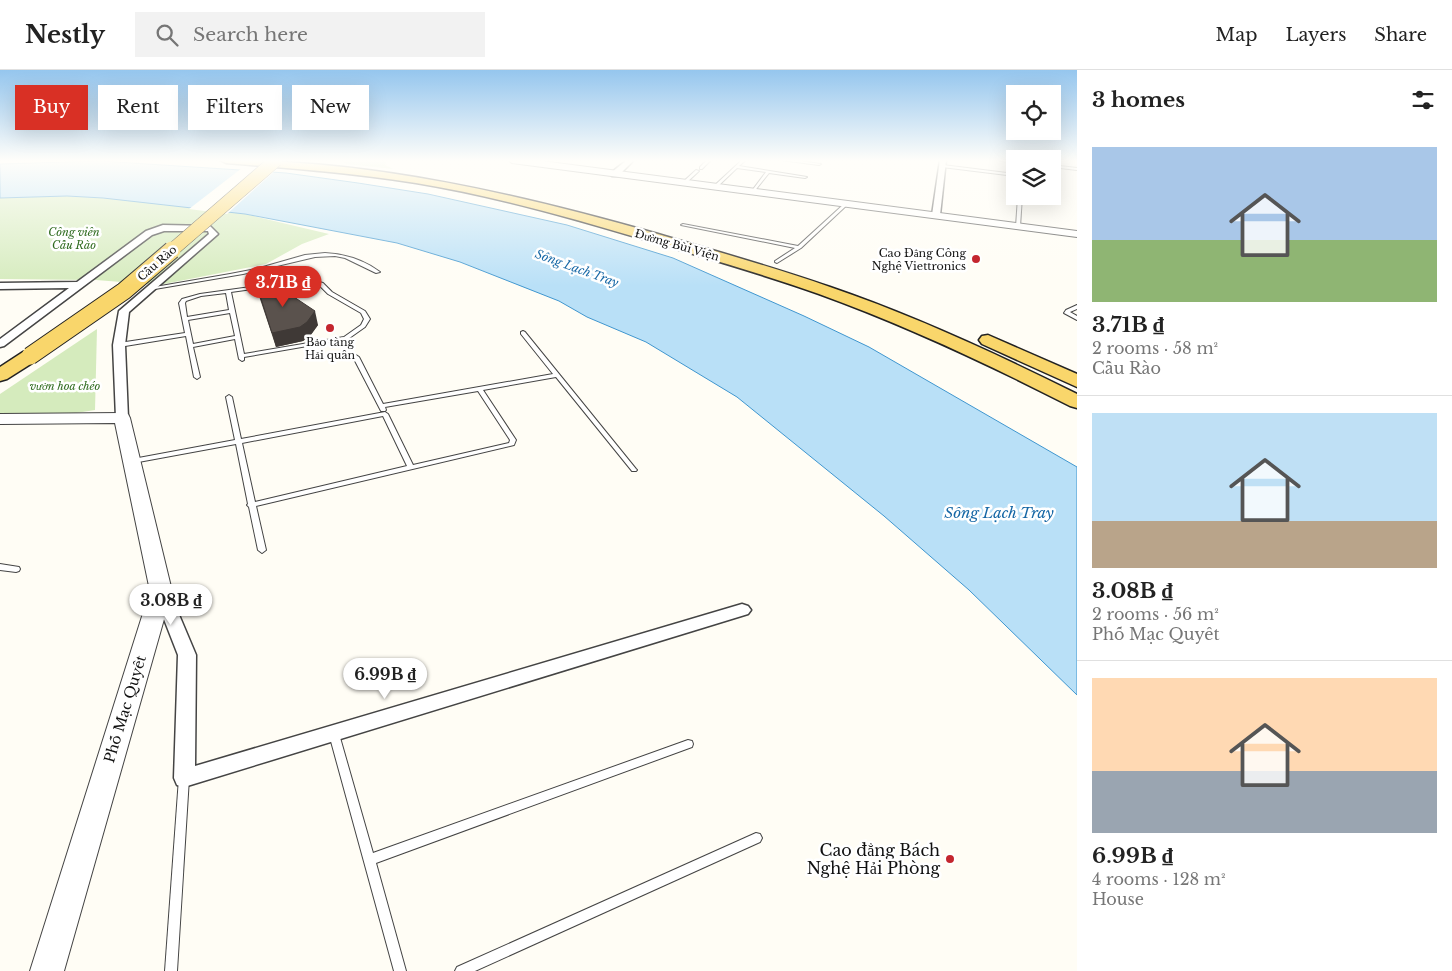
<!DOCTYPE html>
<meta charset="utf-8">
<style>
:root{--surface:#fff;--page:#f2f2f2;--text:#222;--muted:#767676;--line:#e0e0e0;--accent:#d93025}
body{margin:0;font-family:"Libre Baskerville",serif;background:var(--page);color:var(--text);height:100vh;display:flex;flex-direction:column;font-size:19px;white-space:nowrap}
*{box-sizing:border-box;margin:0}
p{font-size:16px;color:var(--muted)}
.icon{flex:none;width:28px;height:28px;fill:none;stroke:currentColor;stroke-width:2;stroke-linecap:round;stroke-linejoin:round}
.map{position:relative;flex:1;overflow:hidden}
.drawer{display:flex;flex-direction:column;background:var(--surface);width:375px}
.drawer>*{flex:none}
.hud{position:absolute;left:15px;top:15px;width:475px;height:45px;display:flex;gap:10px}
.fabs{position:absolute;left:1006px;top:15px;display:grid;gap:10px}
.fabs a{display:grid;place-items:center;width:55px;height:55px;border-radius:0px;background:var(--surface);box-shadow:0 5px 20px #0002;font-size:25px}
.price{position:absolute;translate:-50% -42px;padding:0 11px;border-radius:18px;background:#fff;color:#222;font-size:16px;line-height:32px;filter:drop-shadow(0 1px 2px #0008)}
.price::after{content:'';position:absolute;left:50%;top:30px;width:15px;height:11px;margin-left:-8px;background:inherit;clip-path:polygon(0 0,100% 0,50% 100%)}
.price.current{background:var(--accent);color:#fff}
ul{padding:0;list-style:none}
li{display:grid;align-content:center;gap:10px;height:265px;padding:0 15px}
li+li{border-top:1px solid var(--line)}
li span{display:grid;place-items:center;height:155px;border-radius:0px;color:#555}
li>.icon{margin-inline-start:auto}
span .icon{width:90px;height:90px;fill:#fffc;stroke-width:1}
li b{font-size:21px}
h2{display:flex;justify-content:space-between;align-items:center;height:60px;padding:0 15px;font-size:21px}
.pill{padding:0 18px;border-radius:0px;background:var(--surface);box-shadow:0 5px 20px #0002;font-size:18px;line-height:45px}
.pill.current{background:var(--accent);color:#fff}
header{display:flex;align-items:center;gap:30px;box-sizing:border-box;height:70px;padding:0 25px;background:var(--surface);border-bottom:1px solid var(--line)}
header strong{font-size:24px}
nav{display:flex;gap:28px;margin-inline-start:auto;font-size:18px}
.search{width:350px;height:45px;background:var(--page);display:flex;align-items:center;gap:12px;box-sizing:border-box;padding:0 18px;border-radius:0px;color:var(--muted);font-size:19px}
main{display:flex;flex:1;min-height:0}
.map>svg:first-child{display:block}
</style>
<header>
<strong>Nestly</strong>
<div class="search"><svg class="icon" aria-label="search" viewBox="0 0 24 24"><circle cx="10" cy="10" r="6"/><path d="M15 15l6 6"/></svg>Search here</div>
<nav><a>Map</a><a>Layers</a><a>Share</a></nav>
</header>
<main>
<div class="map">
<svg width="1077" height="901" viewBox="0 0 1077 901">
<rect width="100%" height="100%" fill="#fffdf5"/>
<!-- green -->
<g fill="#d5ebbd">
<path d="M340 90H387L385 95 393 99 347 94Z"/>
<path d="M67 126 132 130 245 144 329 164 302 174 266 194 159 215 96 210 0 209V128Z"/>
<path d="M97 259 95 340 57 346 0 344V324Z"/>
</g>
<!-- water -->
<path fill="#b9e0f7" stroke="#3f96cf" d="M101 91 286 103 358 113 428 124 567 155 673 188 804 246 869 277 1077 397V625L969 520 884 446 737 327 646 272 587 247 559 231 460 192 397 173 245 144 103 128 67 126 0 128V94Z"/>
<!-- pier -->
<path fill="#fffdf5" d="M242 98 276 100 227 144 189 139Z"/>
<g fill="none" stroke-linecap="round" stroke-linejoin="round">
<defs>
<g id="service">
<path d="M707 90H711L702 99H700V97Z"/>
<path d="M742 90H746L739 96 807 107 805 108 769 103 753 123 751 122 766 102 737 98 716 118H714V116Z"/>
<path d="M781 90H793L821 94 819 95Z"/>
<path d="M999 90 1015 91V93L1001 91Z"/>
<path d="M943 95 1015 104V106L942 97Z"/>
<path d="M1052 95 1077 98V100L1052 97Z"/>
<path d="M696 100 699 101 685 114H683V112Z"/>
<path d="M1018 126H1022L1020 157 1018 158 1016 157Z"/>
<path d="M844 134 847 135 801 178 777 193 775 192V191L795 178 681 155 683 154 798 176Z"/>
<path d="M325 183C345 184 364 190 380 202L376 203 345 188 335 186 315 187 243 204 149 220 147 219 149 218 230 204 256 199 305 185Z"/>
<path d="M302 210H312L323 213 332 222 365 241 370 249 365 257 348 269 244 287V290L242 291 239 289 235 269 193 277 200 307 197 309 194 307 186 266 119 277 116 275 119 273 185 263 179 233 182 229 200 224ZM302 212H312L319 215 328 224 361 243 364 249 361 255 344 267 244 284 231 222ZM226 223 229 240 187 247 185 233 186 231 201 226ZM230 243 235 266 193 274 188 250Z"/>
<path d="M1077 235V239L1070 242 1077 246V250L1064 243 1066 240Z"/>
<path d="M523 261 525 262 636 399 637 400 636 401H632L556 307 483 320 516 370 514 375 256 436 266 480 262 483 258 480 249 437 247 435 248 434 236 374 133 393 130 391 133 389 235 370 226 327 229 325 232 327 241 369 385 342 388 344 413 395 509 373 510 370 478 321 385 337 386 340 385 341H381L353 287 356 285 359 287 383 334 553 304 521 264V262ZM383 346 407 396 255 432 242 373Z"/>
<path d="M0 494 19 497 20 499 19 501 16 502 0 500Z"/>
<path d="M334 660 338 661 339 664 373 783 688 670 692 671 693 674 692 677 376 793 406 901H394L329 664 330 661Z"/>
<path d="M184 703 188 705 189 708 177 901H165L179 708 180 705Z"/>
<path d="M756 763 760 764 762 768 760 772 475 901H455L457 897Z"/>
</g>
<g id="minor">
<path d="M627 90H634L618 106H612V102Z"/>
<path d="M940 90H946L940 145 936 147 932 145Z"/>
<path d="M163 155 210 156 218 164 129 242 125 275 128 348 126 351H118L116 348 113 275 119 241 209 164 208 161H164L152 165 4 276 0 277V269L69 218 0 219V213L77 212 146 161Z"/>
<path d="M161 515 167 517 169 521 196 585 195 696 742 534 748 536 751 540 748 544 184 717 177 715 174 708 178 585 153 521 155 517Z"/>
</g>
<g id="tertiary">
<path d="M508 90H534L1077 161V167L512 93Z"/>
<path d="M122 343 128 344 130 348 172 521 64 901H30L150 521 115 353 0 354V344Z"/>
</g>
<g id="primary">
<path d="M220 90C370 90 514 123 658 164 715 181 773 197 830 217 915 246 997 284 1077 324V338L1070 336C988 294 905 255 819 224 763 204 706 188 649 171 572 148 495 126 416 113 353 103 289 98 226 93Z"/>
<path d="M988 265 1077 304V317L982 274 979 270 982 266Z"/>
<path d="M30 280 37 282 39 286 37 290 7 309 0 311V297L23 282Z"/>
</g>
</defs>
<!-- service casing -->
<use href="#service" stroke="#444" stroke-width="2"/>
<!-- minor casing -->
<use href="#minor" stroke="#444" stroke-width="3"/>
<!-- tertiary casing -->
<use href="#tertiary" stroke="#444" stroke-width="2"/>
<!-- primary casing -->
<use href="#primary" stroke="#222" stroke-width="3"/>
<!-- service -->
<use href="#service" fill="#fff" fill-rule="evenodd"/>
<!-- minor -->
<use href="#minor" fill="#fff" fill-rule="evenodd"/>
<!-- tertiary -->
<use href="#tertiary" fill="#fff" fill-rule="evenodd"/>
<!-- primary -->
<use href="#primary" fill="#f9d66b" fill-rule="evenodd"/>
<defs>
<path id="primary-bridge-far1" d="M171 181 276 90"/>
<path id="primary-bridge" d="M30 286 124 221 172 180"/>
</defs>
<!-- primary-bridge-far1 casing -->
<use href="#primary-bridge-far1" stroke="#222" stroke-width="14" stroke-linecap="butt"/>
<!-- primary-bridge casing -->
<use href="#primary-bridge" stroke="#222" stroke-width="19" stroke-linecap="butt"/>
<!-- primary-bridge-far1 -->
<use href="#primary-bridge-far1" stroke="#f9d66b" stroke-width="13"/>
<!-- primary-bridge -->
<use href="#primary-bridge" stroke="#f9d66b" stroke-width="17"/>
</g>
<!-- wall -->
<path fill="#4d4742" d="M256 213 318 255 310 266 303 271 276 277 259 226Z"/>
<!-- shaded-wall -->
<path fill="#3f3936" d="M315 241 318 255 310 266 303 271 276 277 272 263Z"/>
<!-- building -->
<path fill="#5a524d" stroke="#3f3936" d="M270 211 315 241 307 252 300 257 272 263 256 213Z"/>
<!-- sky -->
<linearGradient id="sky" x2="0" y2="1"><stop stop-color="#95c6ee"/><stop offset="0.42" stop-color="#fffefa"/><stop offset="1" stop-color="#fffefa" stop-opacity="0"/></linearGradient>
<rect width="1077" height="216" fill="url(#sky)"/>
<!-- markers -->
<g fill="#c4262e" stroke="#fff" stroke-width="2">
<circle cx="976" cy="189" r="5"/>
<circle cx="330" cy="258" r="5"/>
<circle cx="950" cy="789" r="5"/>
</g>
<g text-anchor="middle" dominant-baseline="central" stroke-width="5" stroke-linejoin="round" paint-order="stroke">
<!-- far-park labels -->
<g font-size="11" font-style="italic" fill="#2f6b1f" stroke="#fff">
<text x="74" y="162">Công viên<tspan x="74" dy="13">Cầu Rào</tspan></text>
<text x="65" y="316">vườn hoa chéo</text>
</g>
<!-- far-street labels -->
<g font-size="11" fill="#111" stroke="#fff">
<text transform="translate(677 175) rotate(16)">Đường Bùi Viện</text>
<text transform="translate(157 193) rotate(-41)">Cầu Rào</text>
</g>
<!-- far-poi labels -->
<g font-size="11" fill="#111" stroke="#fff" text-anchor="end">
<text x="966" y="183">Cao Đẳng Công<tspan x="966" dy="13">Nghệ Viettronics</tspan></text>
<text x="330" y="272" text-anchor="middle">Bảo tàng<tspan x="330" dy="13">Hải quân</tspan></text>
</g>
<!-- far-water labels -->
<g font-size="12" font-style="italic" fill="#1768a6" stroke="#fff">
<text transform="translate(577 198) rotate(20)">Sông Lạch Tray</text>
</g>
<!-- street labels -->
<g font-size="14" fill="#111" stroke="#fff">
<text transform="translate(125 639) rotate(-73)">Phố Mạc Quyêt</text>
</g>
<!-- water labels -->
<g font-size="15" font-style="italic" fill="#1768a6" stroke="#fff">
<text x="999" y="442">Sông Lạch Tray</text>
</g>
<!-- near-poi labels -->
<g font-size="16" fill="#111" stroke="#fff" text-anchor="end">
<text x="940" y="780">Cao đẳng Bách<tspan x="940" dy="18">Nghệ Hải Phòng</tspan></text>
</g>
</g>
</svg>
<div class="fabs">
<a><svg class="icon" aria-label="locate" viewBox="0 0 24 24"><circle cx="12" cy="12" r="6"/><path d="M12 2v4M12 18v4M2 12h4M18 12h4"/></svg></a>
<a><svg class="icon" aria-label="layers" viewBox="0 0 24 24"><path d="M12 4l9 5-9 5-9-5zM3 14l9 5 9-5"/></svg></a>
</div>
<b class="price current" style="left:283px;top:238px">3.71B ₫</b>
<b class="price" style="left:171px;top:556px">3.08B ₫</b>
<b class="price" style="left:385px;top:630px">6.99B ₫</b>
<div class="hud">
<a class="pill current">Buy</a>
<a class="pill">Rent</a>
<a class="pill">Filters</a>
<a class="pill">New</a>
</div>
</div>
<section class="drawer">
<h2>3 homes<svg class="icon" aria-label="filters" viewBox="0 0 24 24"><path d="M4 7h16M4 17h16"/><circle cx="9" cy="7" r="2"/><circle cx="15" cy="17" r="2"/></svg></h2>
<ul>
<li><span style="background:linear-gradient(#a9c7e8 60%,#8fb573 0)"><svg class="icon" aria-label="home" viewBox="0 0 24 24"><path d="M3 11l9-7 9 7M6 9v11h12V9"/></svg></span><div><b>3.71B ₫</b><p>2 rooms · 58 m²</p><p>Cầu Rào</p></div></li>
<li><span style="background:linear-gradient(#bfe0f5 70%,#b9a48a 0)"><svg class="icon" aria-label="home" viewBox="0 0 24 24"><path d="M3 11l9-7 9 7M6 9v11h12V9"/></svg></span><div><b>3.08B ₫</b><p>2 rooms · 56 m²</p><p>Phố Mạc Quyêt</p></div></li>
<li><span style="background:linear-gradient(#ffd9b3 60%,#9aa5b1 0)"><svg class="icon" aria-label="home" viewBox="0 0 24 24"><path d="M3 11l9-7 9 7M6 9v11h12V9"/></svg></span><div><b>6.99B ₫</b><p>4 rooms · 128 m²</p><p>House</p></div></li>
</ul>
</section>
</main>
